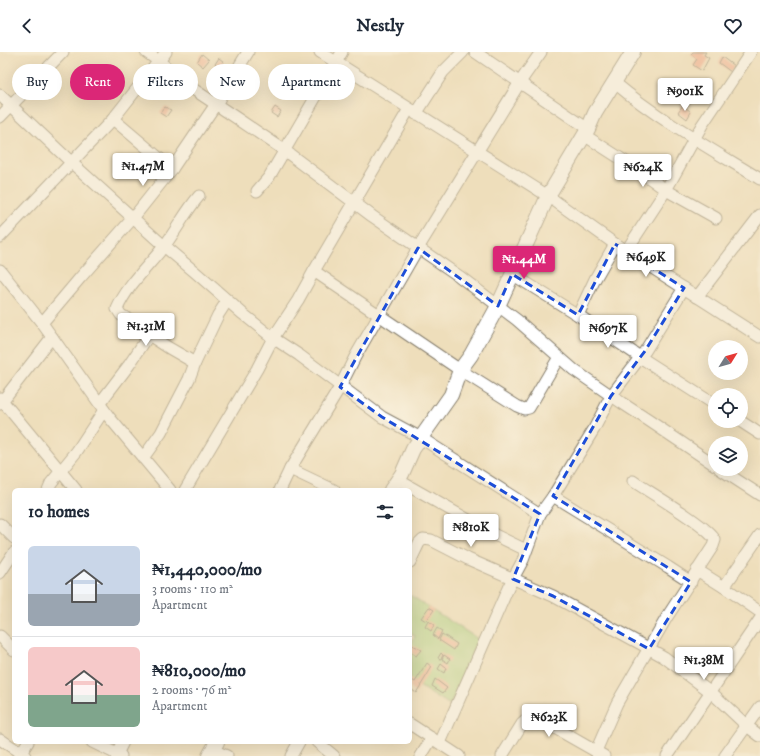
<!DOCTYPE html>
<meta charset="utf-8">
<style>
:root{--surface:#fff;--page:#f6f6f7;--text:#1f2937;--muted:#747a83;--line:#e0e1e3;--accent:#db2777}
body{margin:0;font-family:"IM FELL DW Pica",serif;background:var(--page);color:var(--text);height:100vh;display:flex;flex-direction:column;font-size:15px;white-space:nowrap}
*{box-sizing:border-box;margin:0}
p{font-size:13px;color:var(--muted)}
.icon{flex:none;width:22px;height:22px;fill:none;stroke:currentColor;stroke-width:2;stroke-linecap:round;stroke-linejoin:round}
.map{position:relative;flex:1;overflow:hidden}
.details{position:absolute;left:12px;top:436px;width:400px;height:256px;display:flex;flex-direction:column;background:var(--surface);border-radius:6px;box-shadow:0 4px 16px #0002}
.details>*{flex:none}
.top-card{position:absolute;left:12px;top:12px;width:400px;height:36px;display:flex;gap:8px}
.needle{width:26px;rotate:53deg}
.fabs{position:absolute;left:708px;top:288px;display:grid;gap:8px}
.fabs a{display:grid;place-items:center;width:40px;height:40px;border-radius:50%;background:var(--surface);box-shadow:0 4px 16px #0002;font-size:20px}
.price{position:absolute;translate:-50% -34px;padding:0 9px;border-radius:4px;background:#fff;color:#222;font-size:13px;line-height:26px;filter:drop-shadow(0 1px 2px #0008)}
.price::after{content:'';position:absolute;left:50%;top:24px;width:12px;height:9px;margin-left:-6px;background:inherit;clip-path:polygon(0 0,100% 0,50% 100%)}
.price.active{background:var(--accent);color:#fff}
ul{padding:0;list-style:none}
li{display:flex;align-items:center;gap:12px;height:100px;padding:0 16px}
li+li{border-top:1px solid var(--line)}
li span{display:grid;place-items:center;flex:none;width:112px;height:80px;border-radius:6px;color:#555}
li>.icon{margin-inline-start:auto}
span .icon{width:48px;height:48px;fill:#fffc;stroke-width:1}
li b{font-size:17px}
h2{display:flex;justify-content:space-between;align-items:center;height:48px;padding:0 16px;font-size:17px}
.tag{padding:0 14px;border-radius:18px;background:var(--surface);box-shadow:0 4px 16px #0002;font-size:14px;line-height:36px}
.tag.active{background:var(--accent);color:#fff}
header{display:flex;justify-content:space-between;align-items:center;height:52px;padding:0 16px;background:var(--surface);font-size:18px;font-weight:700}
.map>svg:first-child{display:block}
</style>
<header><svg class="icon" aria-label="back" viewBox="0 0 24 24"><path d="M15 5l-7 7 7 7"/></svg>Nestly<svg class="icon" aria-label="heart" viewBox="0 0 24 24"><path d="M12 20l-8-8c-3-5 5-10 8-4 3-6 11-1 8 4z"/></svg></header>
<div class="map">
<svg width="760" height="704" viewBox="0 0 760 704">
<rect width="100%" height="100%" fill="#fcf5e5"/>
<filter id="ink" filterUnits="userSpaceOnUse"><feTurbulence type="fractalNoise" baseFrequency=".025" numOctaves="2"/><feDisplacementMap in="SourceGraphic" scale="8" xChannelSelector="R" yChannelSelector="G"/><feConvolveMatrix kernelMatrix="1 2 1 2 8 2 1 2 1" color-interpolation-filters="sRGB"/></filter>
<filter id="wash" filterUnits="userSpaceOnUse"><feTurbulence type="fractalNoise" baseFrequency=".012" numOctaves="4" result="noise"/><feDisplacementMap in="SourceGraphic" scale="16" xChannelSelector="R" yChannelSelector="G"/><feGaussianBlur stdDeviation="0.9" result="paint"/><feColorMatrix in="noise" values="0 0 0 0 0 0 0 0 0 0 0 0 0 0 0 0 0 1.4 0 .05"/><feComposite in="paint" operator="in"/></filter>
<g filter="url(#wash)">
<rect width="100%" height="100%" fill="#eedebb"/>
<!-- green -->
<path fill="#a2d07e" stroke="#5f764d" d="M410 543 478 587 450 654 410 628V593L415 584 410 580Z"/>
<g id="blocks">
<!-- building -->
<g fill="#f2a185">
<path d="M693 0H706L704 3 709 6 702 19 693 13 697 7 691 2Z"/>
<path d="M202 2 209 8 203 15 197 10Z"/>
<path d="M722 5 734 14 731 20 719 11Z"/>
<path d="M219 6 224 10 220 16 215 12Z"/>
<path d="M281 19 286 22 283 28 277 24Z"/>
<path d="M688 29 700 37 697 42 684 34Z"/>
<path d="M683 53 691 60 687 67 678 60Z"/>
<path d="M165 55 171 58 166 65 160 61Z"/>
<path d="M275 55 281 59 277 65 271 61Z"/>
<path d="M429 555 434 558 426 569 421 566Z"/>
<path d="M428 569 434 573 431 579 425 575Z"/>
<path d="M437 576 442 579 438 587 433 583Z"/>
<path d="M442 582 457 592 454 598 439 588Z"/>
<path d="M410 592 421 598 416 604 410 600Z"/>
<path d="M441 601 443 603 441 607 438 606Z"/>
<path d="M444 603 450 607 448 611 442 607Z"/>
<path d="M427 611 432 615 416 641 410 636V627L415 630Z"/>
<path d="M441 612 446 616 444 621 438 617Z"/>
<path d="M435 627 447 636 443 641 432 634Z"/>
</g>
</g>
</g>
<g filter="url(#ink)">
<use href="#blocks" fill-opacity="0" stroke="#857d6c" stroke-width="1"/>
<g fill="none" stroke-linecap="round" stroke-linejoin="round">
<defs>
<g id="minor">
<path d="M146 0 160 10 193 37 232 63 284 98 372 164 459 224 517 268 574 318 622 351 648 368 715 413"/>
<path d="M320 0 548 144 615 192 760 285"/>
<path d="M475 0 588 77"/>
<path d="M615 31C659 68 711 97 760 127"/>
<path d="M0 43 72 111 164 194 195 220 243 262 273 286 299 303 382 365 421 386 540 462"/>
<path d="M416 62 443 20 463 0"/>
<path d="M0 65 63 0"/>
<path d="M113 67 172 117"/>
<path d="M584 83 637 117 666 138 716 166"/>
<path d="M257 139 269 125 342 0"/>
<path d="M0 185 113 67 166 0"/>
<path d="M626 199 666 138 702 73 751 0"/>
<path d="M0 218 42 271 109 365 170 438"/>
<path d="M314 219 460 318 517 354 524 357 529 356 559 305"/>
<path d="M512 222 578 263 640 305 715 353"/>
<path d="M697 245 760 163"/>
<path d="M578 263 595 227 615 192"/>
<path d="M42 271 80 226 133 166 172 117 216 52 248 0"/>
<path d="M195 311 169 296 149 283 130 268 121 263 117 257C128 232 149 214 165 193 177 177 186 159 199 144"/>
<path d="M0 346 76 438"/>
<path d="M100 351 129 313 149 283"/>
<path d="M0 352 52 285"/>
<path d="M740 369 760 382"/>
<path d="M143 406 161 381 189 327 195 311 218 263 227 249"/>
<path d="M290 417 334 438"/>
<path d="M720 417 760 443"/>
<path d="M398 428 495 483 526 498"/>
<path d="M48 438 51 431 77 399 104 358"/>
<path d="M185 438 257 317 273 286 298 248 314 219 409 57"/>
<path d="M280 438 290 417 340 335 355 305 418 196 520 30 541 0"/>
<path d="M553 444 668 515 691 530"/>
<path d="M0 472 14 486"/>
<path d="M410 510 419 491 423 487 431 488 468 507 553 544 641 592 664 605 711 640 747 674 760 684"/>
<path d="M697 518 724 535 760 483"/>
<path d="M0 521 14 500"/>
<path d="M724 535 760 560"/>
<path d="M0 584 14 598"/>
<path d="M410 672 459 704"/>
<path d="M0 687 25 704"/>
<path d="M92 690 121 704"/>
<path d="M317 690 334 704"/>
<path d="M440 691 509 534 523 508 540 462 553 444 594 377 611 344 645 299 684 236"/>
<path d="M213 698 227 704"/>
<path d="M596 699 617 651 667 565 713 494 715 488C708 474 649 440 633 429"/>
<path d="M19 704 28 690"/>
<path d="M116 704 123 690"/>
<path d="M291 704 299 690"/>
<path d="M421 704 432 686"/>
<path d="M502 704 522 672 530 665 539 667 604 704"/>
<path d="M667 704 760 567"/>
<path d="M725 704 760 655"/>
</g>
<g id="major">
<path d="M391 438 402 422 413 397 451 343 460 318 471 303 498 254 548 144 588 77 595 61 633 0"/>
<path d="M209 704 217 690"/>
</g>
</defs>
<!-- minor casing -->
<use href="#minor" stroke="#857d6c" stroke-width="13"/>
<!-- major casing -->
<use href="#major" stroke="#857d6c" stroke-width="16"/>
<!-- minor -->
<use href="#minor" stroke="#fff" stroke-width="11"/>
<!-- major -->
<use href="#major" stroke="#fff" stroke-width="14"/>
</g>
</g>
<!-- marked area -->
<path d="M0 0H760V704H0ZM615 192 684 236 645 299 611 344 553 444 691 530 649 597 553 544 513 527 540 462 382 365 340 335 418 196 498 254 512 222 578 263Z" fill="#eedebb" fill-opacity=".55" fill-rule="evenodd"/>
<path fill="none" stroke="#1d4ed8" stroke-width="3" stroke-dasharray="8 5" stroke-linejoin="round" d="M615 192 684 236 645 299 611 344 553 444 691 530 649 597 553 544 513 527 540 462 382 365 340 335 418 196 498 254 512 222 578 263Z"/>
</svg>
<div class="fabs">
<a><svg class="needle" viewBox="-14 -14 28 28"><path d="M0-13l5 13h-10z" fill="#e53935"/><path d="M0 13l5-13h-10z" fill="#747a83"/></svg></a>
<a><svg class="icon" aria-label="locate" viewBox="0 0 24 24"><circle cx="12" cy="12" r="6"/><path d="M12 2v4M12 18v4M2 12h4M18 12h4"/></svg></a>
<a><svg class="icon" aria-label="layers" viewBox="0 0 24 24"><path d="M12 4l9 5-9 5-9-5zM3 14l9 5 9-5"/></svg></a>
</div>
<b class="price" style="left:685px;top:60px">₦901K</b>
<b class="price" style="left:143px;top:135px">₦1.47M</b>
<b class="price" style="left:643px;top:136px">₦624K</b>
<b class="price" style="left:646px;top:226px">₦649K</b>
<b class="price active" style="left:524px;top:228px">₦1.44M</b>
<b class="price" style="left:146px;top:295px">₦1.31M</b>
<b class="price" style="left:608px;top:297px">₦697K</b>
<b class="price" style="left:471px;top:496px">₦810K</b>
<b class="price" style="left:704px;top:629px">₦1.38M</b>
<b class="price" style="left:549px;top:686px">₦623K</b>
<div class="top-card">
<a class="tag">Buy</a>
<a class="tag active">Rent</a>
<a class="tag">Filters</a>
<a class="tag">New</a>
<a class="tag">Apartment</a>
</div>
<section class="details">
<h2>10 homes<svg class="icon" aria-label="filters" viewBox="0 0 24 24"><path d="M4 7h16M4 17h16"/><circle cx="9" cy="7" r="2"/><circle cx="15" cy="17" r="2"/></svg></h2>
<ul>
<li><span style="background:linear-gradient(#c9d6e8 60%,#9aa5b1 0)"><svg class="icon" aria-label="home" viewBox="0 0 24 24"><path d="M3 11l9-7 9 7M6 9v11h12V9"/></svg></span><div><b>₦1,440,000/mo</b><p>3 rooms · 110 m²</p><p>Apartment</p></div></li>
<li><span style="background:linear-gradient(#f6c9c9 60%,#7fa58c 0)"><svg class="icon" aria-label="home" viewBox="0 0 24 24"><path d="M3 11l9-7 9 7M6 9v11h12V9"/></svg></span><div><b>₦810,000/mo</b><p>2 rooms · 76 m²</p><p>Apartment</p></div></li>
</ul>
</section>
</div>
